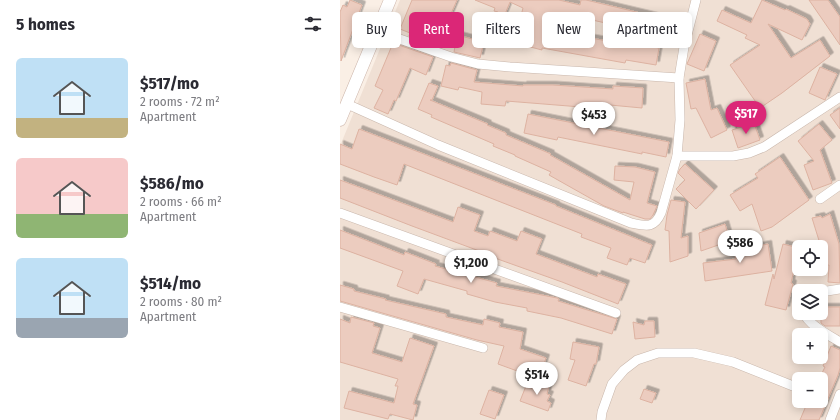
<!DOCTYPE html>
<meta charset="utf-8">
<style>
:root{--surface:#fff;--page:#f2f2f3;--text:#2b2b33;--muted:#7c7c81;--accent:#db2777}
body{margin:0;font-family:"Fira Sans Condensed",sans-serif;background:var(--page);color:var(--text);height:100vh;display:flex;flex-direction:column;font-size:15px;white-space:nowrap}
*{box-sizing:border-box;margin:0}
p{font-size:13px;color:var(--muted)}
.icon{flex:none;width:22px;height:22px;fill:none;stroke:currentColor;stroke-width:2;stroke-linecap:round;stroke-linejoin:round}
.map{position:relative;flex:1;overflow:hidden}
.drawer{display:flex;flex-direction:column;background:var(--surface);width:340px}
.drawer>*{flex:none}
.banner{position:absolute;left:12px;top:12px;width:380px;height:36px;display:flex;gap:8px}
.fabs{position:absolute;left:452px;top:240px;display:grid;gap:8px}
.fabs a{display:grid;place-items:center;width:36px;height:36px;border-radius:6px;background:var(--surface);box-shadow:0 2px 10px #0003;font-size:20px}
.price{position:absolute;translate:-50% -34px;padding:0 9px;border-radius:14px;background:#fff;color:#222;font-size:13px;line-height:26px;filter:drop-shadow(0 1px 2px #0008)}
.price::after{content:'';position:absolute;left:50%;top:24px;width:12px;height:9px;margin-left:-6px;background:inherit;clip-path:polygon(0 0,100% 0,50% 100%)}
.price.on{background:var(--accent);color:#fff}
ul{padding:0;list-style:none}
li{display:flex;align-items:center;gap:12px;height:100px;padding:0 16px}
li span{display:grid;place-items:center;flex:none;width:112px;height:80px;border-radius:6px;color:#555}
li>.icon{margin-inline-start:auto}
span .icon{width:48px;height:48px;fill:#fffc;stroke-width:1}
li b{font-size:17px}
h2{display:flex;justify-content:space-between;align-items:center;height:48px;padding:0 16px;font-size:17px}
.pill{padding:0 14px;border-radius:6px;background:var(--surface);box-shadow:0 2px 10px #0003;font-size:14px;line-height:36px}
.pill.on{background:var(--accent);color:#fff}
main{display:flex;flex:1;min-height:0}
.map>svg:first-child{display:block}
</style>
<main>
<section class="drawer">
<h2>5 homes<svg class="icon" aria-label="filters" viewBox="0 0 24 24"><path d="M4 7h16M4 17h16"/><circle cx="9" cy="7" r="2"/><circle cx="15" cy="17" r="2"/></svg></h2>
<ul>
<li><span style="background:linear-gradient(#bfe0f5 75%,#c2b280 0)"><svg class="icon" aria-label="home" viewBox="0 0 24 24"><path d="M3 11l9-7 9 7M6 9v11h12V9"/></svg></span><div><b>$517/mo</b><p>2 rooms · 72 m²</p><p>Apartment</p></div></li>
<li><span style="background:linear-gradient(#f6c9c9 70%,#8fb573 0)"><svg class="icon" aria-label="home" viewBox="0 0 24 24"><path d="M3 11l9-7 9 7M6 9v11h12V9"/></svg></span><div><b>$586/mo</b><p>2 rooms · 66 m²</p><p>Apartment</p></div></li>
<li><span style="background:linear-gradient(#bfe0f5 75%,#9aa5b1 0)"><svg class="icon" aria-label="home" viewBox="0 0 24 24"><path d="M3 11l9-7 9 7M6 9v11h12V9"/></svg></span><div><b>$514/mo</b><p>2 rooms · 80 m²</p><p>Apartment</p></div></li>
</ul>
</section>
<div class="map">
<svg width="500" height="420" viewBox="0 0 500 420">
<defs>
<filter id="shadow"><feDropShadow dx="3.5" dy="-3.5" stdDeviation="0" flood-color="#0004"/></filter>
</defs>
<rect width="100%" height="100%" fill="#faefe5"/>
<!-- residential -->
<path fill="#f0e0d4" fill-rule="evenodd" d="M60 0H500V420H0V146ZM459 247H481V269H459ZM459 291H481V313H459ZM459 335H481V357H459ZM459 379H481V401H459Z"/>
<!-- building -->
<g fill="#ecccbf" stroke="#ddb2a1" fill-rule="evenodd" filter="url(#shadow)">
<path d="M10 0 22 5 1 61 0 12 3 5 7 7Z"/>
<path d="M72 0H117L97 46 69 36 70 33 60 29Z"/>
<path d="M135 0H219L240 5 241 0H246L330 20 326 37 235 16 234 20 231 19 228 34 290 45V43L319 48 316 65 286 60 285 63 202 48V50L152 37 158 12 154 11 155 8ZM170 2 183 8 179 23 163 19Z"/>
<path d="M422 0 445 10 446 9 467 19 470 24 462 40 428 24 451 58 480 40 490 56 442 93 420 108 390 65 420 45 405 38 407 35 377 21 382 10 411 23Z"/>
<path d="M469 0H488L500 17V45Z"/>
<path d="M360 34 376 41 364 71 347 64Z"/>
<path d="M117 35 144 42 140 58 114 52Z"/>
<path d="M53 43 93 57 86 75 70 68 56 101 54 100 48 114 34 108 43 90 35 86Z"/>
<path d="M111 63 137 70 134 82 183 86V85H213L273 89V86L303 88 302 108 270 105 269 107 241 105V107L166 101 165 106 141 104 142 92 119 87 118 90 101 86 106 65 110 66Z"/>
<path d="M480 67 497 74 485 100 469 93Z"/>
<path d="M365 79 371 110 377 108 387 130 371 138 356 108 351 109 346 83Z"/>
<path d="M89 83 98 86 92 100H90L148 124 147 125 166 133V135L211 154 210 155 290 200 294 182 274 180 275 166 295 167 315 172 307 203 317 206 313 215 310 219H305L283 212V213L264 206 209 175 211 172 175 156V155L153 146 154 144 91 117 92 115 78 109Z"/>
<path d="M500 108V129L490 115Z"/>
<path d="M188 114 329 142 326 157 302 152V154L218 137 217 140 184 133Z"/>
<path d="M414 123 420 140 398 148 392 130Z"/>
<path d="M479 124 492 140 480 150 492 183 473 190 464 165 474 161 458 141Z"/>
<path d="M19 129 216 205V206L312 245 305 263 290 258 287 265 267 258 271 248 241 237 242 234 64 164 57 185 34 177 0 164V144L12 149Z"/>
<path d="M440 157 469 200 432 227 421 231 412 204 400 211 390 195 418 178 415 174Z"/>
<path d="M345 164 374 190 356 209 336 189 345 180 338 173 340 169Z"/>
<path d="M0 180 113 222 118 207 140 215 134 231 148 236 150 231 177 241 181 231 202 239 196 254 257 277 258 274 286 284 278 304 222 282 166 262 141 253 142 252 72 226 0 198Z"/>
<path d="M331 200 345 202 341 238 348 236V256L330 262 329 231 325 230 327 215Z"/>
<path d="M490 214 499 244 500 283 488 282 489 265 484 266 481 247 472 218 481 216 482 218Z"/>
<path d="M385 224 390 241 361 251 359 233Z"/>
<path d="M0 230 64 255 65 252 96 264 95 266 157 283 156 286 217 298 219 299 218 301 277 319 272 334 221 318 187 311V308L155 302 127 294V291L84 279 78 294 57 286 63 271 0 248Z"/>
<path d="M428 244 432 271 365 281 363 263 396 259 394 250Z"/>
<path d="M443 244 459 248 451 283 453 284 446 310 425 305 433 274 434 279Z"/>
<path d="M0 285 14 289V291L46 299 45 300 106 314V317L143 325 144 319 160 323 159 327 183 332 180 349 206 358 201 373 181 367 180 372 158 364 164 346 137 340 0 301Z"/>
<path d="M481 307H500V326H485L481 323Z"/>
<path d="M11 317 34 323 33 326 40 328 32 353 62 362 70 338 94 346 73 404 77 405 73 420 50 414 48 419 4 408 9 391 54 403 58 386H55L58 379 0 362V319L10 323Z"/>
<path d="M305 321H314L315 337 295 339 293 322 304 325Z"/>
<path d="M233 342 259 347 256 364H254L246 386 228 380 235 360 230 359Z"/>
<path d="M491 346 500 350V368L498 375 479 420H460L468 401H481V375L485 367 483 366Z"/>
<path d="M197 382 209 386 207 394 210 395 207 401 211 403 208 411 180 401 186 386 194 389Z"/>
<path d="M304 389 316 393 312 403 300 399Z"/>
<path d="M149 390 164 395 155 419 140 414Z"/>
</g>
<g fill="none" stroke-linecap="round" stroke-linejoin="round">
<defs>
<g id="street">
<path d="M37 31 111 57 138 64 170 67 339 78"/>
<path d="M7 104 98 145 291 223C306 226 314 229 321 213L337 156 340 120 339 78 344 47 356 0"/>
<path d="M337 156H393L409 153 424 147 500 97"/>
<path d="M480 199 500 185"/>
<path d="M0 213 276 313"/>
<path d="M481 292 500 289"/>
<path d="M0 307 143 348"/>
<path d="M464 313C467 324 490 336 500 342"/>
<path d="M261 420 262 412 272 384 284 370 297 360 318 353H354L393 362 453 386"/>
<path d="M490 420 500 394"/>
</g>
<path id="secondary" d="M0 120 50 0"/>
</defs>
<!-- street casing -->
<use href="#street" stroke="#c9b7ac" stroke-width="10"/>
<!-- secondary casing -->
<use href="#secondary" stroke="#ceb8ad" stroke-width="13"/>
<!-- street -->
<use href="#street" stroke="#fff" stroke-width="9"/>
<!-- secondary -->
<use href="#secondary" stroke="#fff" stroke-width="12"/>
</g>
</svg>
<div class="fabs">
<a><svg class="icon" aria-label="locate" viewBox="0 0 24 24"><circle cx="12" cy="12" r="6"/><path d="M12 2v4M12 18v4M2 12h4M18 12h4"/></svg></a>
<a><svg class="icon" aria-label="layers" viewBox="0 0 24 24"><path d="M12 4l9 5-9 5-9-5zM3 14l9 5 9-5"/></svg></a>
<a>+</a>
<a>−</a>
</div>
<b class="price on" style="left:406px;top:135px">$517</b>
<b class="price" style="left:254px;top:136px">$453</b>
<b class="price" style="left:400px;top:264px">$586</b>
<b class="price" style="left:131px;top:284px">$1,200</b>
<b class="price" style="left:197px;top:396px">$514</b>
<div class="banner">
<a class="pill">Buy</a>
<a class="pill on">Rent</a>
<a class="pill">Filters</a>
<a class="pill">New</a>
<a class="pill">Apartment</a>
</div>
</div>
</main>
